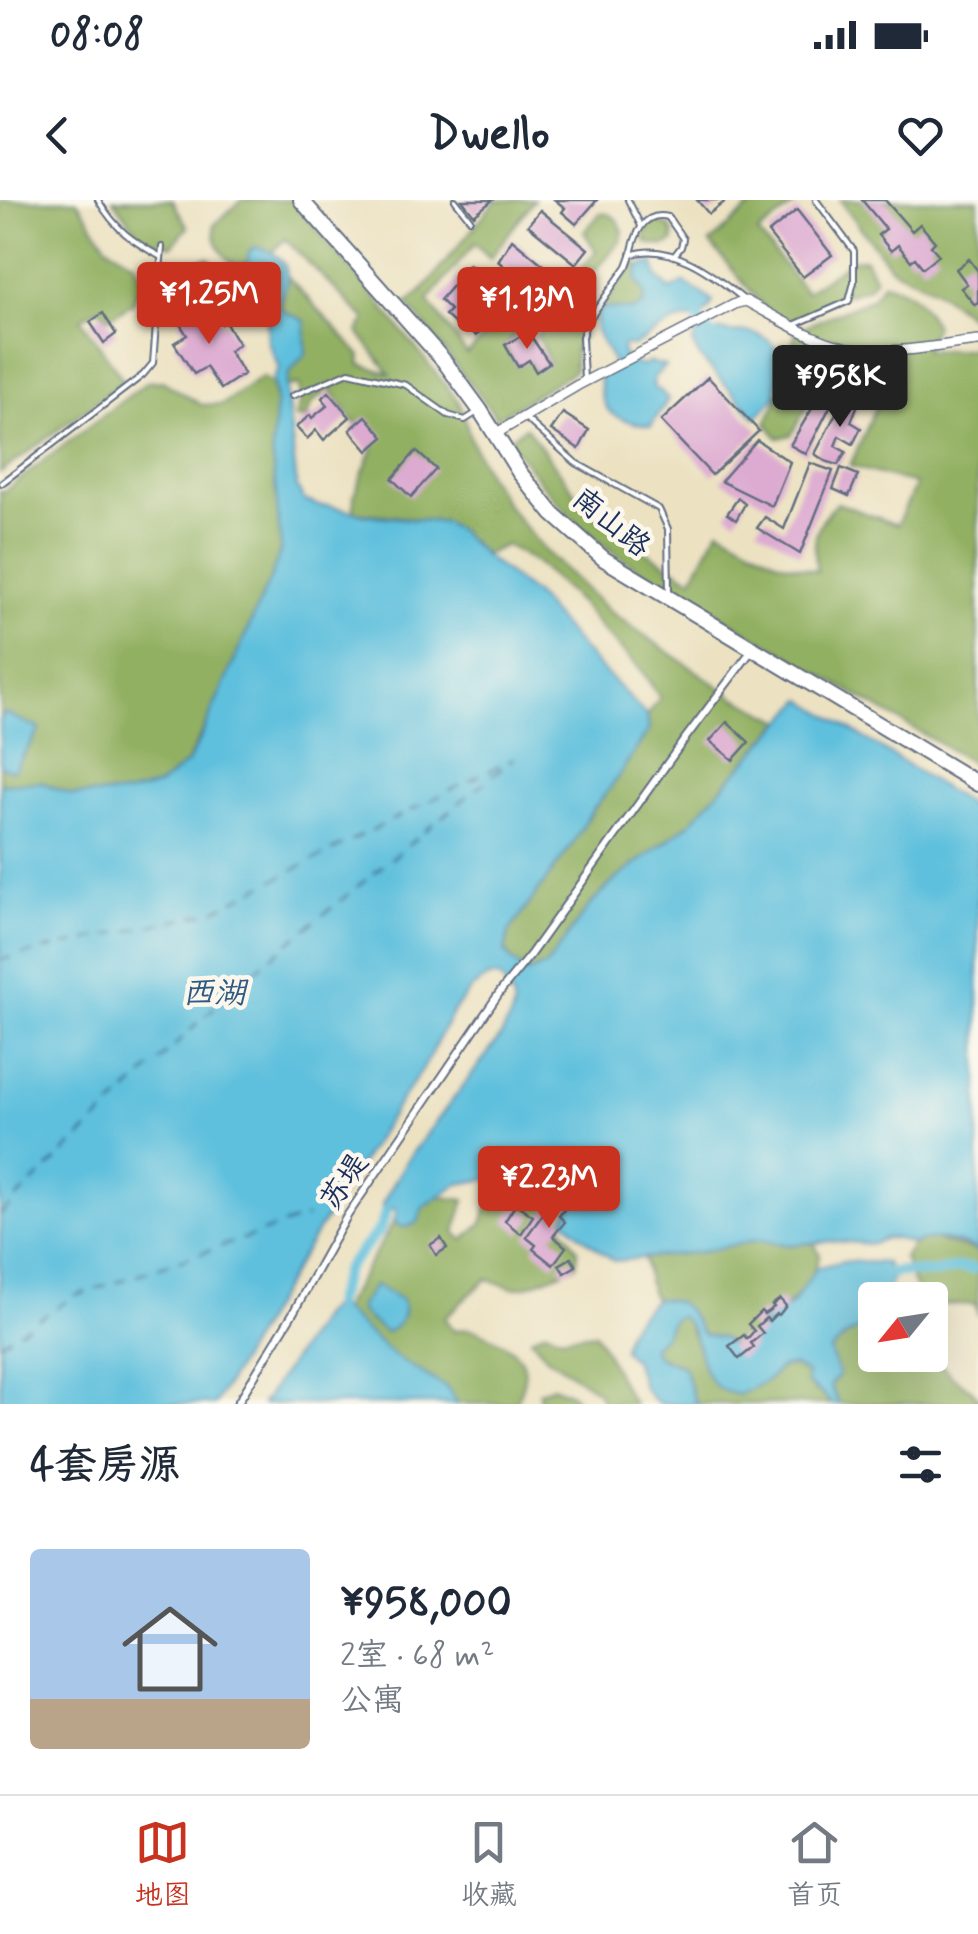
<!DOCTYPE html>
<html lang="zh">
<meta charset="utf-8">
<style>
:root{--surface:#fff;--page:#f6f6f7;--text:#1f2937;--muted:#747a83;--line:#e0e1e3;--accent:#c8321e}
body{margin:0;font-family:Mynerve,"LXGW WenKai TC",sans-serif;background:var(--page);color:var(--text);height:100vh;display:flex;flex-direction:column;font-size:38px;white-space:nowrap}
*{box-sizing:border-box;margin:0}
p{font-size:32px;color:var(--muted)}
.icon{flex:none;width:55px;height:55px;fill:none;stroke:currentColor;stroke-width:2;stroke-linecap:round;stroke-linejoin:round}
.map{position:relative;height:1204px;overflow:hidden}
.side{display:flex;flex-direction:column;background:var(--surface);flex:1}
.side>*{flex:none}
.needle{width:65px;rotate:240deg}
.buttons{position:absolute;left:858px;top:1082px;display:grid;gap:20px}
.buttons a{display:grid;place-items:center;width:90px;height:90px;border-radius:10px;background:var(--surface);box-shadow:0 10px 40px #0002;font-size:50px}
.price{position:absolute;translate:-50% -85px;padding:0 22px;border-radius:10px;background:var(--accent);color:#fff;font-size:32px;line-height:65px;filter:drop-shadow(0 2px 5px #0008)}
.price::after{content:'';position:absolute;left:50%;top:60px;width:30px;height:22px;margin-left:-15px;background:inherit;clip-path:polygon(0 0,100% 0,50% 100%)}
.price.active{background:#222;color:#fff}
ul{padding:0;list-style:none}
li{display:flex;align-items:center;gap:30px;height:250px;padding:0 30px}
li span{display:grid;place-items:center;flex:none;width:280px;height:200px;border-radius:10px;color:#555}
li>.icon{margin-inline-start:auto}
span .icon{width:120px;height:120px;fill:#fffc;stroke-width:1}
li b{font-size:42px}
h2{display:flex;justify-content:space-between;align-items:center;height:120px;padding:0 30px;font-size:42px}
.status{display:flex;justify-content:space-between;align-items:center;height:70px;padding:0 50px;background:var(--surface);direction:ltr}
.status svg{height:28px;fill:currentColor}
header{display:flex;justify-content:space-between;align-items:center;height:130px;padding:0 30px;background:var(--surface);font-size:45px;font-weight:700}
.menu{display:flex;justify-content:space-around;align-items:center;height:140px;border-top:2px solid var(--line);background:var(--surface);font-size:28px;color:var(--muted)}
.menu a{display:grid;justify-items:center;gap:5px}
.menu .active{color:var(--accent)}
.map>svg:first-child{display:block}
</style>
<div class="status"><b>08:08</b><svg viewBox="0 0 49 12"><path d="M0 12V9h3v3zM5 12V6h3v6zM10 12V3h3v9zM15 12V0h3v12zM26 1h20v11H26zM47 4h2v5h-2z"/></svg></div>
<header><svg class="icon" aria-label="back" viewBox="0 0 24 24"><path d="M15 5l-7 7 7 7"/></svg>Dwello<svg class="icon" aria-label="heart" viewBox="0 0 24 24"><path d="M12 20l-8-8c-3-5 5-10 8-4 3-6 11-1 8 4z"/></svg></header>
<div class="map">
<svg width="978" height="1204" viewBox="0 0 978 1204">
<rect width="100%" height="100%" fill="#fbf7ec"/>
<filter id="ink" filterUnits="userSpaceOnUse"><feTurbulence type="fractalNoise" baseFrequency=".01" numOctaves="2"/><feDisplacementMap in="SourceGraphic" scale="20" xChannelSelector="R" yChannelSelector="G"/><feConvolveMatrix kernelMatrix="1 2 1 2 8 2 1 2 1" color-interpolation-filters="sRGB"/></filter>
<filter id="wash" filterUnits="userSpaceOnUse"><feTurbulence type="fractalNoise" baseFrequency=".0048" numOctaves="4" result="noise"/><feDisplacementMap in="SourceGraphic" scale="40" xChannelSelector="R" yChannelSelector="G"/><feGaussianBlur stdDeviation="2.25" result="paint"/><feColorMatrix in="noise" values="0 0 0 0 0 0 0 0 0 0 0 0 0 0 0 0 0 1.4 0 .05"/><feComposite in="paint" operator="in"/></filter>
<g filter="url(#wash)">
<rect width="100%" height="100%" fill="#ece2c2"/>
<!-- forest -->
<g fill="#92b062" stroke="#567060" stroke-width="2.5">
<path d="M0 0H77L106 45 135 63 142 80 133 103 109 118 98 108 81 119 124 181 0 273Z"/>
<path d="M113 0H172L188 27 172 46 143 39Z"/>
<path d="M242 0H291L359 77 459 202 471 240 487 274 510 309 545 351 609 411 734 497 782 521 689 624 615 680 590 705 546 766 527 773 512 761 505 750 509 732 649 530 647 516 660 498 642 471 601 429 581 404 538 364 506 345 484 355 459 331 444 322 354 312V295L374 245 350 217 330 188 313 202 305 219 295 218 300 201 299 185 286 187 269 94 279 67 361 156 360 164 390 174 358 132 366 120 285 39 272 52 263 53 245 72C227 60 214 49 214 25Z"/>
<path d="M496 0H534L490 58 475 43 428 101 467 154 514 107 524 124 505 146 518 166 529 160 536 171 549 162 537 135 559 115 582 137 575 148 574 171 497 218 407 103 421 92Z"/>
<path d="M758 0H801L758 33 806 92 852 60 865 59 875 79 868 88 835 98 813 112 788 120 768 112 710 43Z"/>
<path d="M840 0H978V116L973 118 936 90 891 68Z"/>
<path d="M601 13C614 14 619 20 623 32L620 42 565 104 559 94 596 51 584 32Z"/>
<path d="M657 22 669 26 673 33V42L664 46 646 43 644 35 651 25Z"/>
<path d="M208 58C220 67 223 82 226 96L220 101 210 93 172 92 169 70Z"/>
<path d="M635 63 640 66 636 79 644 92 645 103 636 110 601 108Z"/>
<path d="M883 83C913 90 919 100 935 125L925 151 978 148V566L622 359 581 328 541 283 508 239 526 227 590 312 617 334 692 379 719 329 779 362 817 371C812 342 814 324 837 303L897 325 916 284 850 266 881 196 824 176 791 235 778 238 766 223 782 190 796 130 871 99Z"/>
<path d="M262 177 273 184 281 244 292 355 178 580 127 605 0 589V290L3 292 147 182 162 181 202 205 223 204Z"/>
<path d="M532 983 578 1050 576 1066 527 1086 513 1088 487 1079 444 1118 454 1131C473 1126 476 1130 493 1138 528 1155 532 1169 515 1204H440L335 1121 399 1013 414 1017 434 996 465 1000 455 1033 464 1040 482 1023 493 990Z"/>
<path d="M755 1036 813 1041 820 1055C809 1091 790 1105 761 1124L763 1130 740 1156 698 1140 689 1115 658 1112 648 1082 643 1051Z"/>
<path d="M928 1038 978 1051V1116L975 1104 931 1105 930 1100H926L914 1085 904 1058 913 1044Z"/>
<path d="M888 1092 911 1100H875V1155L930 1154 953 1177 973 1191 978 1198V1204H834L819 1153 833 1122Z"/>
<path d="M679 1116 686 1120 699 1150 768 1180 780 1168 793 1165 807 1174 814 1190 826 1195 831 1204H697C690 1194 689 1178 684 1166L659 1158 652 1149C655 1142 659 1141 664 1135 671 1124 665 1124 679 1116Z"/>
<path d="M545 1131 562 1137 595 1133C610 1156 618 1182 634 1204H603L597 1191 547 1157 531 1138Z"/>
<path d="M553 1186 573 1195 579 1204H540L539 1192Z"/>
</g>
<!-- water -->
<g fill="#5ec0dd" stroke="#3c789e" stroke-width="2.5">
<path d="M255 47C272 49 289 60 287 81 286 89 280 97 279 105 285 117 297 114 305 122L306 153 289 173 286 187 297 287 304 300 320 306H330L368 315 444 322 459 331 484 355 534 394 589 456 647 516 649 530 611 587 593 609 573 643 509 732 505 751 512 761 527 773 546 766 590 705 615 680 689 624 803 499 978 610V1054L977 1050C958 1041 932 1035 913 1044 899 1040 888 1033 874 1044L834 1041 789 1045 757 1040 702 1052 614 1061 580 1035 564 1019 573 1003 550 985 521 981 509 973 495 978 458 984 423 1007 418 1022C408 1027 403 1030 394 1022L397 1011 394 1008 386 1012 382 1004 407 960 501 836C516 808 520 802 499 777H488L472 788 452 813 423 869 402 898 303 1054 215 1204H0V584L41 582 72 595 126 594 158 586 188 562 200 539 273 372 281 348 272 248 276 202 273 179 279 168 268 142 267 117C246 103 225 99 230 66L247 63 249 52Z"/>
<path d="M653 62 657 76 670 90 685 82C694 91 704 93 713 102 702 125 688 115 670 124 657 131 645 139 633 146L623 145 622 152 630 162 643 166 650 162 665 166 654 177 653 187 661 191 668 199 651 226C617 221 598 214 600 176L614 168C609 143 584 133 601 108L635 110 645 103 644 92 636 79 640 66Z"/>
<path d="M721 130C731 134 736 132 746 132 762 133 780 145 781 163 782 175 774 183 777 195L756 218 700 157 692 143 698 133 712 135Z"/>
<path d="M5 513 40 529 13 571 0 566V521Z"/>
<path d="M843 1061 886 1063 892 1077 886 1100H875V1120L845 1137 830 1151 839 1175 830 1185 839 1204H831C825 1193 815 1191 806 1182L807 1174 793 1165 780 1168 768 1180 738 1195C731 1193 721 1191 716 1186 694 1166 703 1130 679 1116 665 1124 672 1124 664 1135 659 1141 655 1142 652 1149L659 1158 683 1166C689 1178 690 1194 697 1204H660L654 1200 643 1187 634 1160 623 1150C624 1127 640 1114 655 1099 684 1098 689 1110 702 1134L722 1138 741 1154 763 1130 761 1124 793 1103 816 1068Z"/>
<path d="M375 1085 402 1100C406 1114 400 1128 385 1132L363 1115 359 1107Z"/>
<path d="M335 1103 393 1155 447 1188 457 1204H262L324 1113Z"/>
</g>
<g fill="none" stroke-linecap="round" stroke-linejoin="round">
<!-- canal -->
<g stroke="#5ec0dd" stroke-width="11">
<path d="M698 119 703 128 712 135"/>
<path d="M890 1073C905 1070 918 1073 932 1073 949 1072 952 1065 973 1069"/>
<path d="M335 1103 346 1069 380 1029 386 1012"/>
</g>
<!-- ferry -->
<g stroke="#2f5a84" stroke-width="2.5" stroke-dasharray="12 10" stroke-linecap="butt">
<path d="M0 760 211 712 514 558 235 787 0 1015"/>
<path d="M0 1143 75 1096 307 1017"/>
</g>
</g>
<g id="blocks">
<!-- building -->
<g fill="#ddabd1">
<path d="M462 0H493L474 15Z"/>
<path d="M555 0H597L576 24 562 12 565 8Z"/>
<path d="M697 0H727L709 14Z"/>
<path d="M862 0H885L912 31 920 24 935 42 931 46 939 55 923 68 915 58 911 61 898 45 891 51 878 35 886 29Z"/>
<path d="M540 10 588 49 576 64 528 25Z"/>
<path d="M797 10 832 55 803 77 768 33Z"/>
<path d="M512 39 563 81 547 101 530 86 526 92 514 81 517 78 498 61Z"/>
<path d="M969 59 978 71V103L975 105 961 88 967 84 956 69Z"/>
<path d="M460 77 499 110 476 136 463 122 457 126 445 115 450 110 440 100Z"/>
<path d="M192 89 200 101 177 118 170 109Z"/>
<path d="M200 107 209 121 217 116 222 124 225 122 239 144 229 151 244 174 221 189 206 167 194 174 174 143 187 135 178 121Z"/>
<path d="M103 113 116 134 104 143 90 122Z"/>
<path d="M528 132 549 163 536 172 529 160 518 167 505 145Z"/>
<path d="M708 177 759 231 712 275 661 221Z"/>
<path d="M825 187 837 193 806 254 790 245Z"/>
<path d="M848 190 862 194 851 222 861 228 853 244 839 236 835 246 846 252 838 265 825 261 815 254Z"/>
<path d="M329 192 350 217 324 240 316 230 307 239 296 227 310 215 312 218 328 205 322 198Z"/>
<path d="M563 213 589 230 579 249 551 230Z"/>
<path d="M366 216 384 237 368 251 350 230Z"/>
<path d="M757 240 790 262 772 306 721 281Z"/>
<path d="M416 251 436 269 411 297 392 279Z"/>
<path d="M810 263 833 271 800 354 757 328 765 317 784 329Z"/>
<path d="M841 268 858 275 849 296 833 289Z"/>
<path d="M738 298 745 304 736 320 727 314Z"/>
<path d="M727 522 749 542 733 560 710 541Z"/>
<path d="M509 973 514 984 502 990 497 980Z"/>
<path d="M547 993 566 1007 559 1016 565 1022 553 1036 566 1047 553 1065 533 1049 536 1045 526 1037 549 1006 542 1001Z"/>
<path d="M516 1004 533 1016 521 1034 505 1021Z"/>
<path d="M441 1038 447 1048 436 1055 430 1045Z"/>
<path d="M571 1058 576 1066 564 1073 559 1065Z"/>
<path d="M780 1099 786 1106 779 1115 776 1114 769 1121 766 1118 757 1126 763 1133 751 1143 754 1147 739 1159 729 1146 744 1135 747 1139 754 1131 748 1124 761 1111 764 1114 774 1107 772 1105Z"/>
</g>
</g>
</g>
<g filter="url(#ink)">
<use href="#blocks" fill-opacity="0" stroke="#646e81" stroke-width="2.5"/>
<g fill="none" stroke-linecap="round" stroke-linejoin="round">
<defs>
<g id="service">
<path d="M98 0C116 30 132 41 161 57"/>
<path d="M455 0 470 19"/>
<path d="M628 0 641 26"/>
<path d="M631 55C635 35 643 11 668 17L683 39 681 47 674 56"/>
<path d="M469 67 538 116 556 107 586 124"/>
<path d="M796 124 849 101 854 82V51L816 0"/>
<path d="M584 180 582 137 586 124 627 66 631 55C668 40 714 75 742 98"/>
<path d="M292 196 349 172 406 185 448 215 465 220 476 213"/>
<path d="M524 217 576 263 659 309 668 329 669 393"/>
<path d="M2 283 143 175 153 163 162 47"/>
</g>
<path id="pedestrian" d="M237 1204 293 1113 347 1016 500 792 530 755 684 540 752 450"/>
<path id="minor" d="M495 234 578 185 737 103 746 101C782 120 820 146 861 150 899 154 940 145 978 141"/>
<path id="primary" d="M301 0 444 161 480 210 519 272 553 314 604 359 978 584"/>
</defs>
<!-- service casing -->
<use href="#service" stroke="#646e81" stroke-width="8"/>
<!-- pedestrian casing -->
<use href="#pedestrian" stroke="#646e81" stroke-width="10"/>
<!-- minor casing -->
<use href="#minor" stroke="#646e81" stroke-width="12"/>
<!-- primary casing -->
<use href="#primary" stroke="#646e81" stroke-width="18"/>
<!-- service -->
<use href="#service" stroke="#fff" stroke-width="4"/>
<!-- pedestrian -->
<use href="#pedestrian" stroke="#fff" stroke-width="6"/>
<!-- minor -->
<use href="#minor" stroke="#fff" stroke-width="9"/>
<!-- primary -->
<use href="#primary" stroke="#fff" stroke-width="14"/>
</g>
</g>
<g text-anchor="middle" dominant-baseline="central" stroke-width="9" stroke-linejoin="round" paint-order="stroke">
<!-- street labels -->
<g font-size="30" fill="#1b2f5e" stroke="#fbf7ec">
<text transform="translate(611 323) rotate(39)">南山路</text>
<text transform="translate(345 982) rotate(-56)">苏堤</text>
</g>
<!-- water labels -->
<g font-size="32" font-style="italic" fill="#2f5a84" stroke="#fbf7ec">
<text x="214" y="794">西湖</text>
</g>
</g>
</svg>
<div class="buttons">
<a><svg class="needle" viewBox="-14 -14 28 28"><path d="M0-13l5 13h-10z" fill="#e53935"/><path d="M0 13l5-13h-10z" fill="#747a83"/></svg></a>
</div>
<b class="price" style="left:209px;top:147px">¥1.25M</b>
<b class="price" style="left:527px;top:152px">¥1.13M</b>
<b class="price active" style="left:840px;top:230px">¥958K</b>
<b class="price" style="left:549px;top:1031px">¥2.23M</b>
</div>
<section class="side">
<h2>4套房源<svg class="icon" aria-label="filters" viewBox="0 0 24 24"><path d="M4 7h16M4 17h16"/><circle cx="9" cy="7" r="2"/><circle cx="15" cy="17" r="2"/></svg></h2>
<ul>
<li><span style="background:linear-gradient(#a9c7e8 75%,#b9a48a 0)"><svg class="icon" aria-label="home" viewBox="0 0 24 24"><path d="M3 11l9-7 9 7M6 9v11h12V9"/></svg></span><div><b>¥958,000</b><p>2室 · 68 m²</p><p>公寓</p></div></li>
</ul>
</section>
<nav class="menu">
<a class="active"><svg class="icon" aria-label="map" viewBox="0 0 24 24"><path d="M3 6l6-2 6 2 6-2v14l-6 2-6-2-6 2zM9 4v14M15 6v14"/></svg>地图</a>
<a><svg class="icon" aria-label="saved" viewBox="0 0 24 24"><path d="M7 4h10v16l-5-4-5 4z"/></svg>收藏</a>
<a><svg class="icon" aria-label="home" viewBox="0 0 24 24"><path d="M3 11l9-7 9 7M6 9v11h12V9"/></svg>首页</a>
</nav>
